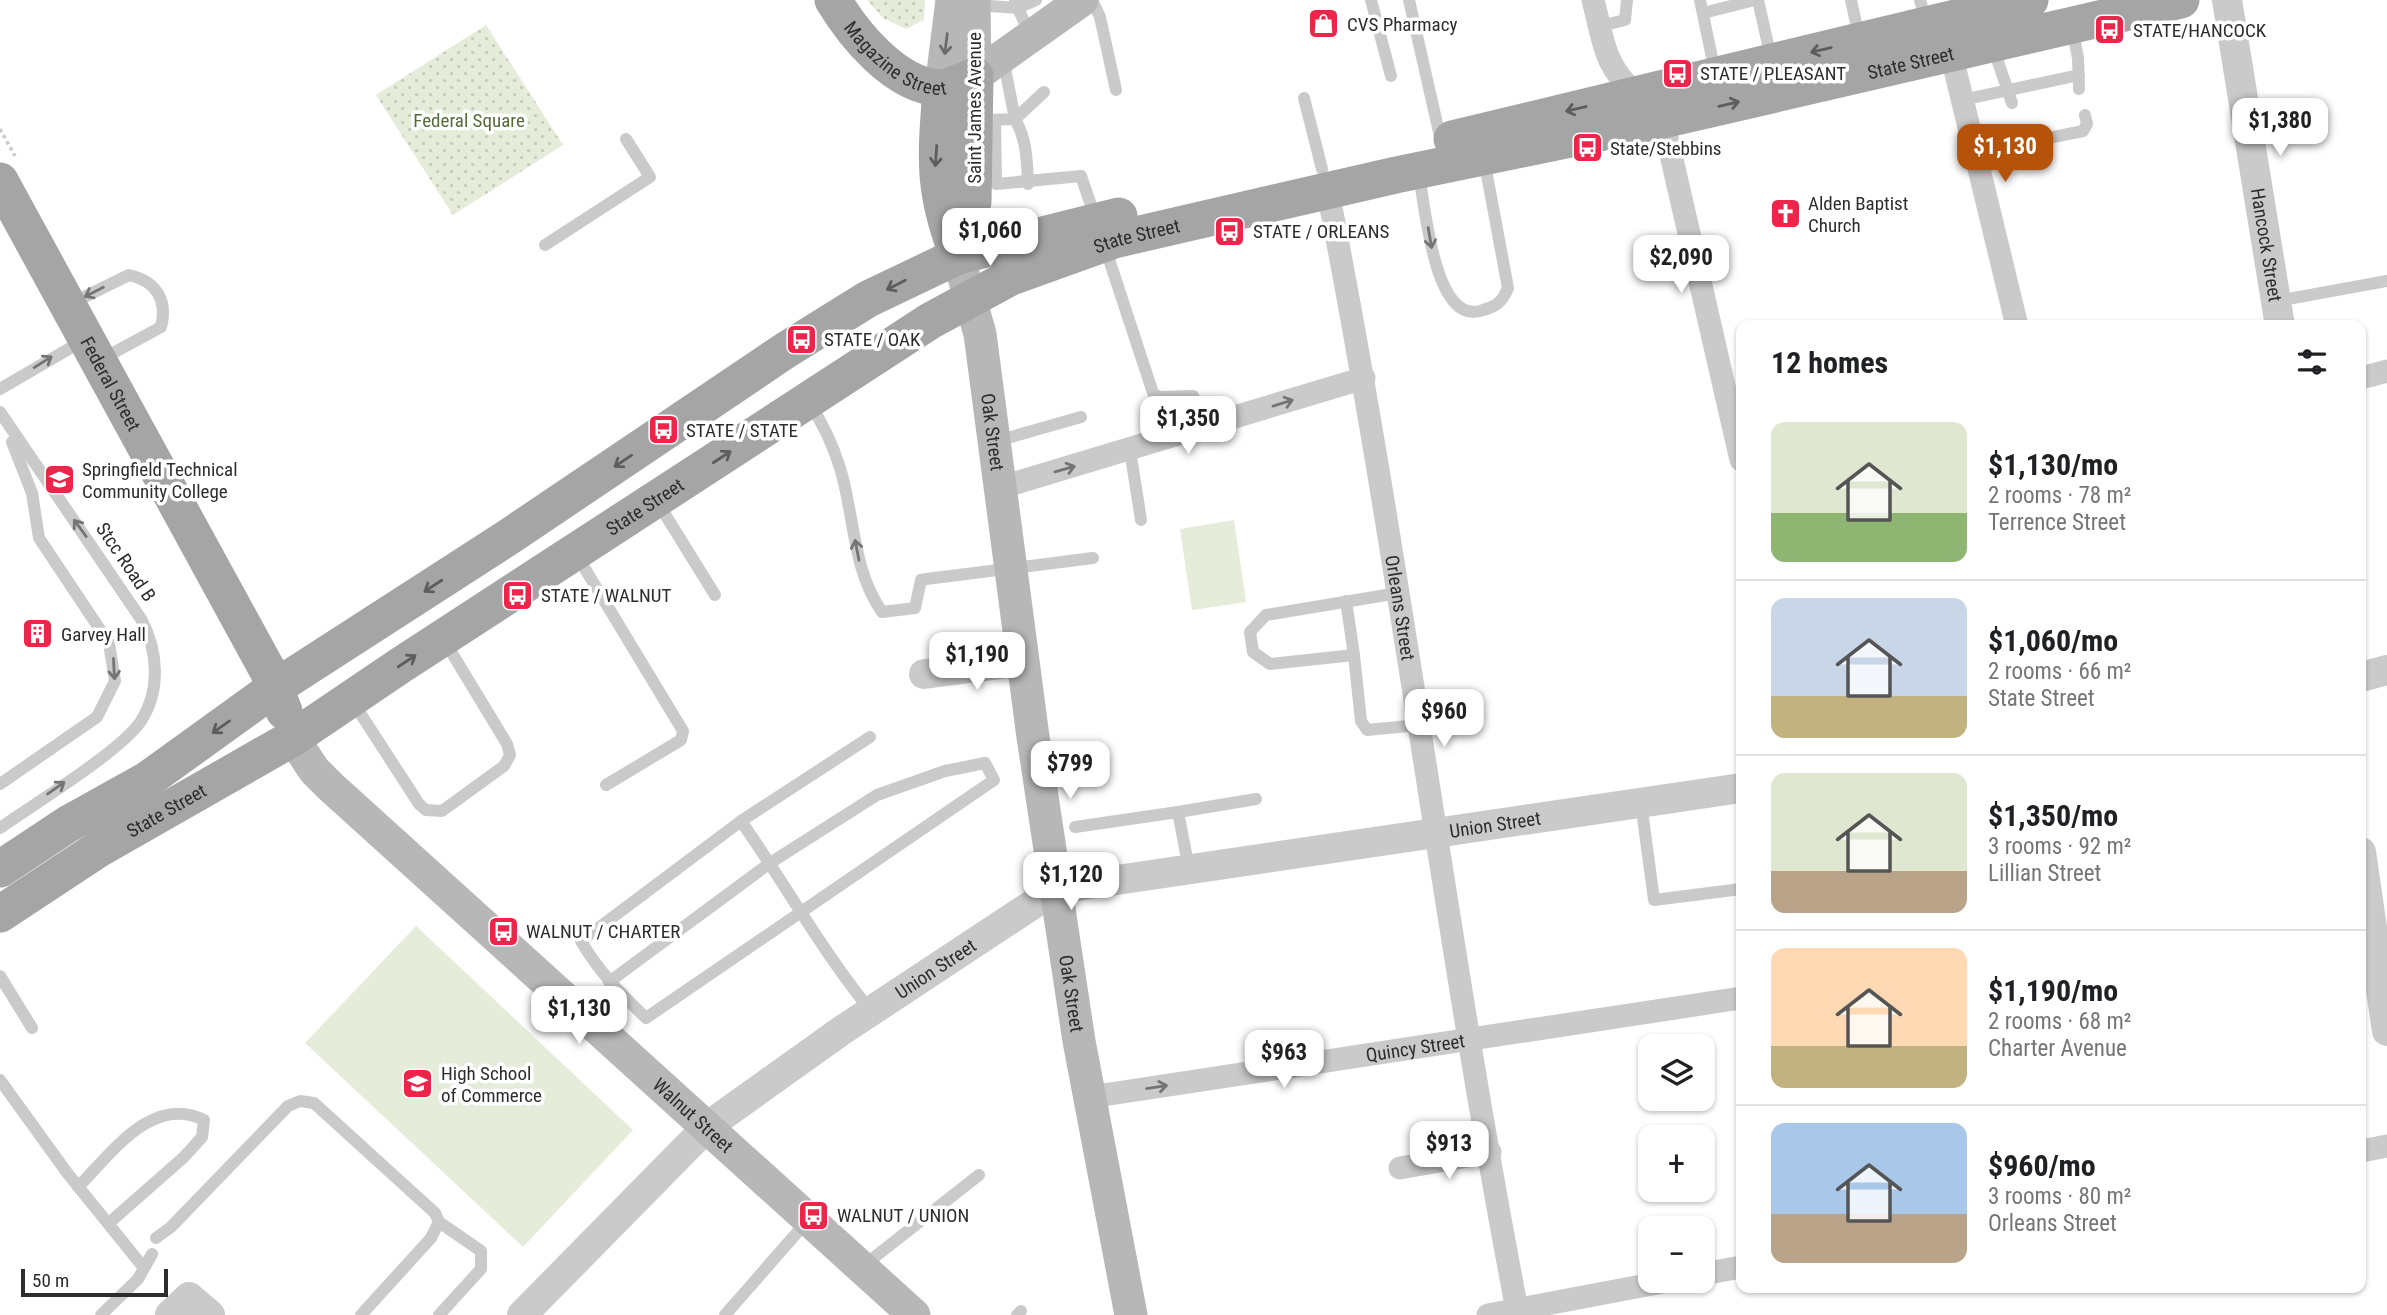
<!DOCTYPE html>
<meta charset="utf-8">
<style>
:root{--surface:#fff;--page:#f2f2f2;--text:#202124;--muted:#757577;--line:#e0e0e0;--accent:#b45309}
body{margin:0;font-family:"Roboto Condensed",sans-serif;background:var(--page);color:var(--text);height:100vh;display:flex;flex-direction:column;font-size:26px;white-space:nowrap}
*{box-sizing:border-box;margin:0}
p{font-size:23px;color:var(--muted)}
.icon{flex:none;width:38px;height:38px;fill:none;stroke:currentColor;stroke-width:2;stroke-linecap:round;stroke-linejoin:round}
.map{position:relative;flex:1;overflow:hidden}
.drawer{position:absolute;left:1736px;top:320px;width:630px;height:973px;display:flex;flex-direction:column;background:var(--surface);border-radius:14px;box-shadow:0 2px 5px #0004}
.drawer>*{flex:none}
.buttons{position:absolute;left:1638px;top:1034px;display:grid;gap:14px}
.buttons a{display:grid;place-items:center;width:77px;height:77px;border-radius:14px;background:var(--surface);box-shadow:0 2px 5px #0004;font-size:35px}
.scale{position:absolute;left:21px;bottom:18px;width:147px;box-sizing:border-box;padding-left:7px;border:4px solid #2d2d2d;border-top:0;font-size:19px;line-height:24px;white-space:nowrap;color:#2d2d2d;-webkit-text-stroke:5px #fff;paint-order:stroke}
.price{position:absolute;translate:-50% -60px;padding:0 16px;border-radius:14px;background:#fff;color:#222;font-size:23px;line-height:46px;filter:drop-shadow(0 2px 4px #0008)}
.price::after{content:'';position:absolute;left:50%;top:42px;width:21px;height:16px;margin-left:-10px;background:inherit;clip-path:polygon(0 0,100% 0,50% 100%)}
.price.active{background:var(--accent);color:#fff}
ul{padding:0;list-style:none}
li{display:flex;align-items:center;gap:21px;height:175px;padding:0 35px}
li+li{border-top:2px solid var(--line)}
li span{display:grid;place-items:center;flex:none;width:196px;height:140px;border-radius:14px;color:#555}
li>.icon{margin-inline-start:auto}
span .icon{width:84px;height:84px;fill:#fffc;stroke-width:1}
li b{font-size:30px}
h2{display:flex;justify-content:space-between;align-items:center;height:84px;padding:0 35px;font-size:30px}
.map>svg:first-child{display:block}
</style>
<div class="map">
<svg width="2387" height="1315" viewBox="0 0 2387 1315">
<defs>
<pattern id="park-dots" width="8" height="8" patternUnits="userSpaceOnUse" patternTransform="scale(1.75)"><rect width="8" height="8" fill="#e5ecd9"/><path d="M2 2h.1M6 6h.1" fill="none" stroke="#c5cbbb" stroke-width="1.8" stroke-linecap="round"/></pattern>
</defs>
<rect width="100%" height="100%" fill="#fff"/>
<!-- green -->
<g fill="#e5ecd9">
<path d="M1234 520 1246 602 1192 610 1180 529Z"/>
<path d="M416 926 633 1130 523 1247 305 1043Z"/>
</g>
<!-- park -->
<g fill="url(#park-dots)">
<path d="M867 0H925L924 20 906 29 883 18Z"/>
<path d="M486 25 563 145 453 215 376 95Z"/>
</g>
<g fill="none" stroke-linecap="round" stroke-linejoin="round">
<!-- path -->
<path stroke="#cacaca" stroke-width="3.5" stroke-dasharray="3.5 3.5" stroke-linecap="butt" d="M0 129 15 156"/>
<!-- service -->
<g stroke="#cacaca" stroke-width="12">
<path d="M1015 0 1018 8 1036 0"/>
<path d="M1092 0 1100 17 1116 90"/>
<path d="M1371 0 1391 76"/>
<path d="M1409 0 1441 141"/>
<path d="M1700 0 1715 72"/>
<path d="M1758 0 1771 58"/>
<path d="M1851 0 1859 37"/>
<path d="M1920 0 1926 21"/>
<path d="M975 5 1018 8 1030 35"/>
<path d="M1703 13 1755 0"/>
<path d="M1600 26 1625 20 1627 0"/>
<path d="M2072 27 2078 58 2079 89"/>
<path d="M1993 47 2012 103"/>
<path d="M1304 98 1322 169"/>
<path d="M1962 100 2079 75"/>
<path d="M987 120 1015 119 1003 58"/>
<path d="M995 120 996 184 1081 176 1096 220"/>
<path d="M2017 130 2022 143"/>
<path d="M1975 153 2083 131 2087 124 2085 115"/>
<path d="M1419 175C1425 206 1434 323 1480 311 1495 307 1502 303 1508 288L1484 159"/>
<path d="M1028 184C1027 161 1027 140 1015 119L1044 92"/>
<path d="M545 245 650 177 626 139"/>
<path d="M1105 247 1153 393 1158 397 1193 396 1206 428"/>
<path d="M2277 301 2387 281"/>
<path d="M70 304 129 275C156 281 168 300 161 327L102 359"/>
<path d="M0 389 84 340"/>
<path d="M810 404C823 424 833 445 840 468 855 517 852 569 882 612L915 608 921 580 926 579 1093 558"/>
<path d="M0 412 141 619C158 650 161 690 141 721 120 752 34 804 0 828"/>
<path d="M997 441 1081 417"/>
<path d="M1130 450 1141 520"/>
<path d="M658 503 715 595"/>
<path d="M576 554 683 731 681 740 606 785"/>
<path d="M1346 601 1354 655 1270 664 1253 652 1250 632 1266 615 1398 593"/>
<path d="M1354 655 1361 721 1367 730 1419 725"/>
<path d="M353 702 419 804 426 810 442 811 504 766 510 755 507 744 444 640"/>
<path d="M0 784 97 717 115 681 109 643 39 538 32 493 12 442"/>
<path d="M1641 803 1654 900 1741 889"/>
<path d="M1178 812 1256 799"/>
<path d="M741 821 870 737"/>
<path d="M1075 827 1178 812 1189 869"/>
<path d="M0 976 32 1028"/>
<path d="M609 982 770 863 877 795 945 771 985 763 994 780 646 1018C620 993 599 972 581 941L741 821C785 884 822 951 871 1011"/>
<path d="M0 1080 68 1174 144 1268"/>
<path d="M78 1187C111 1154 152 1094 204 1120L202 1137 184 1157 109 1223"/>
<path d="M156 1238 171 1227 288 1106 300 1101 314 1103 435 1213 439 1222 431 1238 361 1315"/>
<path d="M862 1267 979 1175"/>
<path d="M101 1315 138 1279 152 1254"/>
<path d="M439 1315 481 1269V1251L439 1222"/>
<path d="M725 1315 809 1219"/>
<path d="M1017 1315 1021 1311"/>
</g>
<!-- minor -->
<g stroke="#cacaca" stroke-width="23">
<path d="M1593 0C1604 42 1603 65 1637 95"/>
<path d="M1951 53 2017 326"/>
<path d="M1663 120 1741 460"/>
<path id="s1" d="M1328 192C1401 564 1446 942 1518 1315"/>
<path d="M2361 378 2387 371"/>
<path d="M999 488 1364 378"/>
<path id="s2" d="M1090 1097 1741 998"/>
<path d="M2361 1151 2387 1146"/>
<path d="M1400 1168 1490 1152"/>
<path d="M1703 1274 1741 1267"/>
<path d="M1488 1315 1668 1281"/>
</g>
<!-- tertiary -->
<g stroke="#cacaca" stroke-width="30">
<path id="s3" d="M2227 0 2280 326"/>
<path d="M924 674 1023 661"/>
<path d="M2361 677 2387 670"/>
<path d="M2361 852 2387 1031"/>
<path d="M170 1315 189 1297 210 1315"/>
<path id="s4" d="M522 1315 708 1126 841 1031 1056 889 1741 788"/>
</g>
<!-- secondary -->
<g stroke="#b7b7b7" stroke-width="33">
<path d="M974 0 975 76"/>
<path d="M975 76 1082 0"/>
<path d="M941 88 952 0"/>
<path id="s5" d="M958 256 980 334 1033 737 1079 1041 1131 1315"/>
<path id="s6" d="M293 738 314 770 331 787 914 1315"/>
</g>
<!-- primary -->
<g stroke="#a5a5a5" stroke-width="37">
<path id="s7" d="M833 0C854 35 895 85 939 88 949 88 964 80 975 76L973 202 958 256"/>
<path d="M941 88C936 158 932 188 958 256"/>
<path d="M1452 139 2030 0"/>
<path id="s8" d="M0 181 268 671 284 711"/>
<path d="M0 869 68 824 147 780 276 687 507 538 786 350 868 299 958 256 1119 216"/>
<path id="s9" d="M0 914 97 850 293 738 401 665 930 321 1011 277 1114 240 1396 175 1663 120 2181 0"/>
</g>
</g>
<!-- one-way arrows -->
<defs><path id="oneway-shaft" d="M-6 0H5M1.5-3L5.5 0L1.5 3" fill="none" stroke-width="1.6" stroke-linecap="round" stroke-linejoin="round" transform="scale(1.75)"/></defs>
<use stroke="#6b6b6b" href="#oneway-shaft" transform="translate(946 44) rotate(97)"/>
<g stroke="#5d5d5d">
<use href="#oneway-shaft" transform="translate(1821 50) rotate(167)"/>
<use href="#oneway-shaft" transform="translate(1729 104) rotate(-13)"/>
<use href="#oneway-shaft" transform="translate(1576 109) rotate(167)"/>
<use href="#oneway-shaft" transform="translate(936 156) rotate(94)"/>
<use href="#oneway-shaft" transform="translate(896 285) rotate(153)"/>
<use href="#oneway-shaft" transform="translate(722 457) rotate(-33)"/>
<use href="#oneway-shaft" transform="translate(623 461) rotate(146)"/>
<use href="#oneway-shaft" transform="translate(433 586) rotate(147)"/>
<use href="#oneway-shaft" transform="translate(407 661) rotate(-33)"/>
<use href="#oneway-shaft" transform="translate(221 727) rotate(145)"/>
</g>
<g stroke="#747474">
<use href="#oneway-shaft" transform="translate(1430 238) rotate(80)"/>
<use href="#oneway-shaft" transform="translate(94 292) rotate(153)"/>
<use href="#oneway-shaft" transform="translate(43 362) rotate(-32)"/>
<use href="#oneway-shaft" transform="translate(1283 403) rotate(-17)"/>
<use href="#oneway-shaft" transform="translate(1065 469) rotate(-16)"/>
<use href="#oneway-shaft" transform="translate(80 528) rotate(-126)"/>
<use href="#oneway-shaft" transform="translate(857 550) rotate(-101)"/>
<use href="#oneway-shaft" transform="translate(114 669) rotate(87)"/>
<use href="#oneway-shaft" transform="translate(56 788) rotate(-35)"/>
<use href="#oneway-shaft" transform="translate(1157 1087) rotate(-9)"/>
</g>
<!-- icons -->
<defs>
<symbol id="shop-square" viewBox="-11 -11 22 22"><rect x="-9" y="-9" width="18" height="18" rx="4" fill="#ee254a" stroke="#fff"/><path d="M-5-2.5h2.3a2.7 3.5 0 0 1 5.4 0H5L5.5 6h-11ZM-1.5-2.5h3a1.5 2.3 0 0 0-3 0Z" fill="#fff"/></symbol>
<symbol id="bus-square" viewBox="-11 -11 22 22"><rect x="-9" y="-9" width="18" height="18" rx="4" fill="#ee254a" stroke="#fff"/><path d="M-5-6H5V4H4V6H2V4H-2V6H-4V4H-5ZM-3.5-4V0h7V-4ZM-3.5 1.2v1.5H-2V1.2ZM2 1.2v1.5H3.5V1.2Z" fill="#fff"/></symbol>
<symbol id="church-square" viewBox="-11 -11 22 22"><rect x="-9" y="-9" width="18" height="18" rx="4" fill="#ee254a" stroke="#fff"/><path d="M-1.2-6h2.4v3.5h3.3v2.4h-3.3V6h-2.4V-.1h-3.3v-2.4h3.3Z" fill="#fff"/></symbol>
<symbol id="university-square" viewBox="-11 -11 22 22"><rect x="-9" y="-9" width="18" height="18" rx="4" fill="#ee254a" stroke="#fff"/><path d="M0-5L7-2L0 1L-7-2ZM-4 1L0 2.5L4 1V4Q0 6-4 4Z" fill="#fff"/></symbol>
<symbol id="building-square" viewBox="-11 -11 22 22"><rect x="-9" y="-9" width="18" height="18" rx="4" fill="#ee254a" stroke="#fff"/><path d="M-4-6H4V6H1V3H-1V6H-4ZM-2.5-4.3h1.7v1.8h-1.7ZM.8-4.3h1.7v1.8H.8ZM-2.5-1h1.7V.8h-1.7ZM.8-1h1.7V.8H.8Z" fill="#fff"/></symbol>
<symbol id="school-square" viewBox="-11 -11 22 22"><rect x="-9" y="-9" width="18" height="18" rx="4" fill="#ee254a" stroke="#fff"/><path d="M0-5L7-2L0 1L-7-2ZM-4 1L0 2.5L4 1V4Q0 6-4 4Z" fill="#fff"/></symbol>
</defs>
<g fill-rule="evenodd">
<use href="#shop-square" x="1306" y="6" width="35" height="35"/>
<use href="#bus-square" x="2092" y="12" width="35" height="35"/>
<use href="#bus-square" x="1660" y="56" width="35" height="35"/>
<use href="#bus-square" x="1570" y="130" width="35" height="35"/>
<use href="#church-square" x="1768" y="196" width="35" height="35"/>
<use href="#bus-square" x="1212" y="214" width="35" height="35"/>
<use href="#bus-square" x="784" y="322" width="35" height="35"/>
<use href="#bus-square" x="646" y="412" width="35" height="35"/>
<use href="#university-square" x="42" y="462" width="35" height="35"/>
<use href="#bus-square" x="500" y="578" width="35" height="35"/>
<use href="#building-square" x="20" y="616" width="35" height="35"/>
<use href="#bus-square" x="486" y="914" width="35" height="35"/>
<use href="#school-square" x="400" y="1066" width="35" height="35"/>
<use href="#bus-square" x="796" y="1198" width="35" height="35"/>
</g>
<g text-anchor="middle" dominant-baseline="central" stroke-width="7" stroke-linejoin="round" paint-order="stroke">
<!-- poi labels -->
<g font-size="19" fill="#2d2d2d" stroke="#fff" text-anchor="start">
<text x="1347" y="24">CVS Pharmacy</text>
<text x="2133" y="30">STATE/HANCOCK</text>
<text x="1700" y="73">STATE / PLEASANT</text>
<text x="1610" y="148">State/Stebbins</text>
<text x="1808" y="203">Alden Baptist<tspan x="1808" dy="22">Church</tspan></text>
<text x="1253" y="231">STATE / ORLEANS</text>
<text x="824" y="339">STATE / OAK</text>
<text x="686" y="430">STATE / STATE</text>
<text x="82" y="469">Springfield Technical<tspan x="82" dy="22">Community College</tspan></text>
<text x="541" y="595">STATE / WALNUT</text>
<text x="61" y="634">Garvey Hall</text>
<text x="526" y="931">WALNUT / CHARTER</text>
<text x="441" y="1073">High School<tspan x="441" dy="22">of Commerce</tspan></text>
<text x="837" y="1215">WALNUT / UNION</text>
</g>
<!-- street labels -->
<g font-size="19" fill="#2d2d2d" stroke="#fff">
<text stroke="none"><textPath href="#s7" startOffset="89">Magazine Street</textPath></text>
<text stroke="none"><textPath href="#s9" startOffset="2121">State Street</textPath></text>
<text transform="translate(974 108) rotate(-90)">Saint James Avenue</text>
<text stroke="none"><textPath href="#s9" startOffset="1328">State Street</textPath></text>
<text stroke="none"><textPath href="#s3" startOffset="248">Hancock Street</textPath></text>
<text stroke="none"><textPath href="#s8" startOffset="231">Federal Street</textPath></text>
<text stroke="none"><textPath href="#s5" startOffset="180">Oak Street</textPath></text>
<text stroke="none"><textPath href="#s9" startOffset="763">State Street</textPath></text>
<text transform="translate(126 562) rotate(56)">Stcc Road B</text>
<text stroke="none"><textPath href="#s1" startOffset="422">Orleans Street</textPath></text>
<text stroke="none"><textPath href="#s9" startOffset="196">State Street</textPath></text>
<text stroke="none"><textPath href="#s4" startOffset="1130">Union Street</textPath></text>
<text stroke="none"><textPath href="#s4" startOffset="542">Union Street</textPath></text>
<text stroke="none"><textPath href="#s5" startOffset="747">Oak Street</textPath></text>
<text stroke="none"><textPath href="#s2" startOffset="329">Quincy Street</textPath></text>
<text stroke="none"><textPath href="#s6" startOffset="551">Walnut Street</textPath></text>
</g>
<!-- park labels -->
<g font-size="19" fill="#556b38" stroke="#fff">
<text x="469" y="120">Federal Square</text>
</g>
</g>
</svg>
<div class="buttons">
<a><svg class="icon" aria-label="layers" viewBox="0 0 24 24"><path d="M12 4l9 5-9 5-9-5zM3 14l9 5 9-5"/></svg></a>
<a>+</a>
<a>−</a>
</div>
<div class="scale">50 m</div>
<b class="price" style="left:2280px;top:158px">$1,380</b>
<b class="price active" style="left:2005px;top:184px">$1,130</b>
<b class="price" style="left:990px;top:268px">$1,060</b>
<b class="price" style="left:1681px;top:295px">$2,090</b>
<b class="price" style="left:1188px;top:456px">$1,350</b>
<b class="price" style="left:977px;top:692px">$1,190</b>
<b class="price" style="left:1444px;top:749px">$960</b>
<b class="price" style="left:1070px;top:801px">$799</b>
<b class="price" style="left:1071px;top:912px">$1,120</b>
<b class="price" style="left:579px;top:1046px">$1,130</b>
<b class="price" style="left:1284px;top:1090px">$963</b>
<b class="price" style="left:1449px;top:1181px">$913</b>
<section class="drawer">
<h2>12 homes<svg class="icon" aria-label="filters" viewBox="0 0 24 24"><path d="M4 7h16M4 17h16"/><circle cx="9" cy="7" r="2"/><circle cx="15" cy="17" r="2"/></svg></h2>
<ul>
<li><span style="background:linear-gradient(#dfe7d0 65%,#8fb573 0)"><svg class="icon" aria-label="home" viewBox="0 0 24 24"><path d="M3 11l9-7 9 7M6 9v11h12V9"/></svg></span><div><b>$1,130/mo</b><p>2 rooms · 78 m²</p><p>Terrence Street</p></div></li>
<li><span style="background:linear-gradient(#c9d6e8 70%,#c2b280 0)"><svg class="icon" aria-label="home" viewBox="0 0 24 24"><path d="M3 11l9-7 9 7M6 9v11h12V9"/></svg></span><div><b>$1,060/mo</b><p>2 rooms · 66 m²</p><p>State Street</p></div></li>
<li><span style="background:linear-gradient(#dfe7d0 70%,#b9a48a 0)"><svg class="icon" aria-label="home" viewBox="0 0 24 24"><path d="M3 11l9-7 9 7M6 9v11h12V9"/></svg></span><div><b>$1,350/mo</b><p>3 rooms · 92 m²</p><p>Lillian Street</p></div></li>
<li><span style="background:linear-gradient(#ffd9b3 70%,#c2b280 0)"><svg class="icon" aria-label="home" viewBox="0 0 24 24"><path d="M3 11l9-7 9 7M6 9v11h12V9"/></svg></span><div><b>$1,190/mo</b><p>2 rooms · 68 m²</p><p>Charter Avenue</p></div></li>
<li><span style="background:linear-gradient(#a9c7e8 65%,#b9a48a 0)"><svg class="icon" aria-label="home" viewBox="0 0 24 24"><path d="M3 11l9-7 9 7M6 9v11h12V9"/></svg></span><div><b>$960/mo</b><p>3 rooms · 80 m²</p><p>Orleans Street</p></div></li>
</ul>
</section>
</div>
